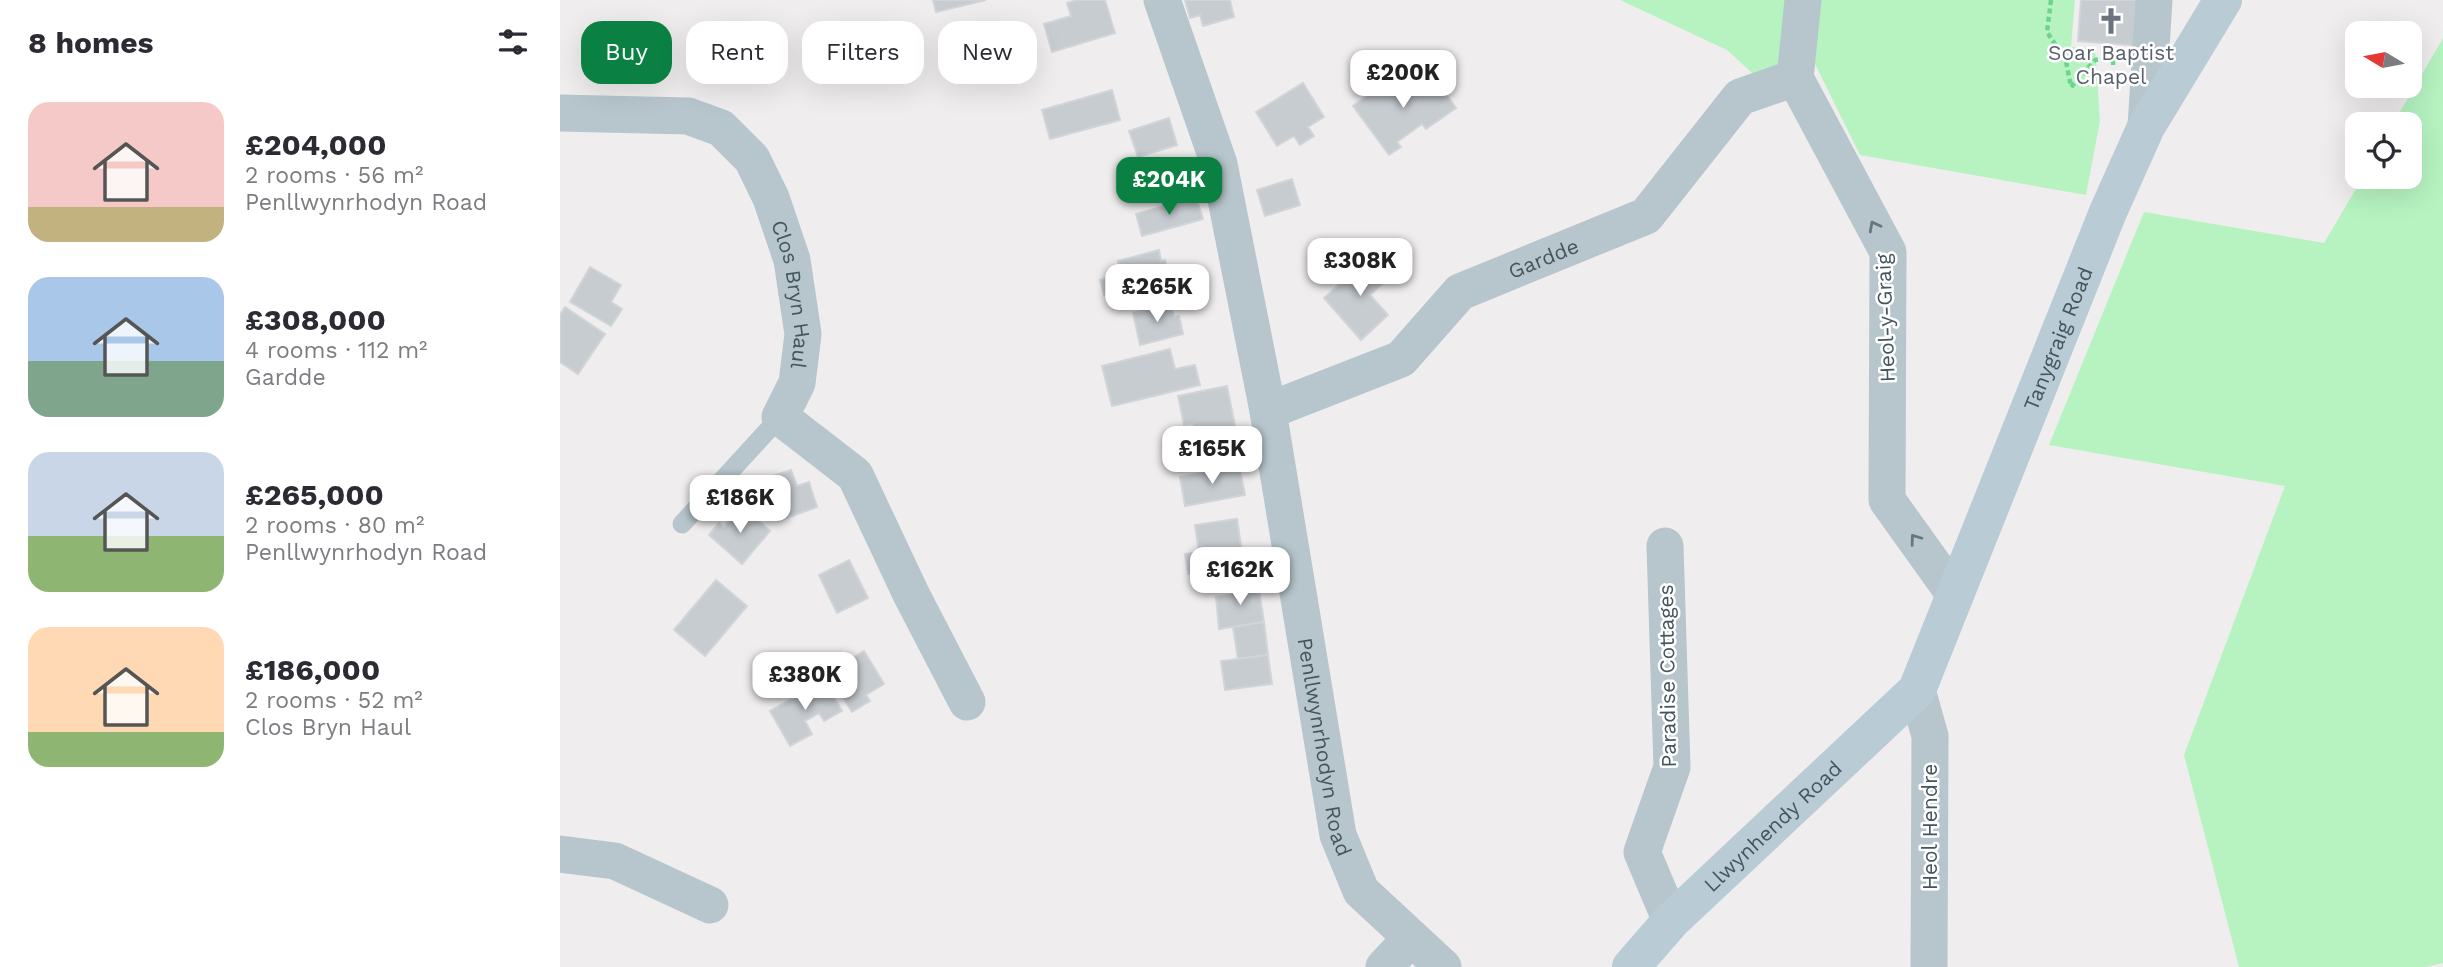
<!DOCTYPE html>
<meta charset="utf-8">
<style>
:root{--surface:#fff;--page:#f7f7f7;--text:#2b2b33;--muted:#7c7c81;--accent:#0b8043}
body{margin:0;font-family:"Work Sans",sans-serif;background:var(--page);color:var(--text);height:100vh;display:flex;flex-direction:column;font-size:26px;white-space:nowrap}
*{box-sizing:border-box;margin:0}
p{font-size:23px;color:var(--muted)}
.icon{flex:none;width:38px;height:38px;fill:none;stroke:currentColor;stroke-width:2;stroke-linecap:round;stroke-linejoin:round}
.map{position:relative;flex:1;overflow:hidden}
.side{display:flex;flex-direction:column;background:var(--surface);width:560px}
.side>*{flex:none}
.hud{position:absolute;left:21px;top:21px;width:665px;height:63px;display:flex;gap:14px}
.needle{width:46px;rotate:280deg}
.tools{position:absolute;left:1785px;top:21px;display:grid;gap:14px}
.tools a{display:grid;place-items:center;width:77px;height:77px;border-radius:14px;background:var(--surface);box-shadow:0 7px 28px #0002;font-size:35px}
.price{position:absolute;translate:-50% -60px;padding:0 16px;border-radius:14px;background:#fff;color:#222;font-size:23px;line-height:46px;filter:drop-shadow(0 2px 4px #0008)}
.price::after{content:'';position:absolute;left:50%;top:42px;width:21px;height:16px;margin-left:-10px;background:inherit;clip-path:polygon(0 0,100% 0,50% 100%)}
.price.active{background:var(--accent);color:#fff}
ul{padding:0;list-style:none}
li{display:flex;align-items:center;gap:21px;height:175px;padding:0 28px}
li span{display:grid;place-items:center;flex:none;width:196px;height:140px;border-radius:21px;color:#555}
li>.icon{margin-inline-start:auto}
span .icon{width:84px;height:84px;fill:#fffc;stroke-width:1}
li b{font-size:30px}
h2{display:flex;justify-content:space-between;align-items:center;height:84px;padding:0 28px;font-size:30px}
.chip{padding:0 24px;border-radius:21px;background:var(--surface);box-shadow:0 7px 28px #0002;font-size:24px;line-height:63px}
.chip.active{background:var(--accent);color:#fff}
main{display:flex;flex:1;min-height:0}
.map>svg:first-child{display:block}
</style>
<main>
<section class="side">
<h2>8 homes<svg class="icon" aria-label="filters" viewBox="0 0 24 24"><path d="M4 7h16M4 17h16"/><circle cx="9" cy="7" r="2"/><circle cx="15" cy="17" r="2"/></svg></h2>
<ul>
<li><span style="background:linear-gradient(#f6c9c9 75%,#c2b280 0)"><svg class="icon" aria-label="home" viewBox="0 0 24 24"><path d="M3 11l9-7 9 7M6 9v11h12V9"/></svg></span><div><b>£204,000</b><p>2 rooms · 56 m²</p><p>Penllwynrhodyn Road</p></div></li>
<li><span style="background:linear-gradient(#a9c7e8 60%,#7fa58c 0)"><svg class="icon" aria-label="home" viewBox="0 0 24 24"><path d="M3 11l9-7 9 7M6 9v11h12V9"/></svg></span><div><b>£308,000</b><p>4 rooms · 112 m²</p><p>Gardde</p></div></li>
<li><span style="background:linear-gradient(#c9d6e8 60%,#8fb573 0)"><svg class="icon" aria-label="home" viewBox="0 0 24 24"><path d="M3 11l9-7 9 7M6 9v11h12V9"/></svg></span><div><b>£265,000</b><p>2 rooms · 80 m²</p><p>Penllwynrhodyn Road</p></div></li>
<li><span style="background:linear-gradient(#ffd9b3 75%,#8fb573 0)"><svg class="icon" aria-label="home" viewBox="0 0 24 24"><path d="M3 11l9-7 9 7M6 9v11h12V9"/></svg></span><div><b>£186,000</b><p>2 rooms · 52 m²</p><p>Clos Bryn Haul</p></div></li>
</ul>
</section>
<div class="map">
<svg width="1883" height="967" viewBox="0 0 1883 967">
<rect width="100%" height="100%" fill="#f0edee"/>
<!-- green -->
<g fill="#b6f3c1">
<path d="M1060 0H1229L1223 69 1201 81 1167 50Z"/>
<path d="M1259 0H1515L1511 47 1535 48 1540 121 1526 195 1300 155 1254 62Z"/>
<path d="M1883 38V963L1866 967H1679L1624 755 1725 486 1489 445 1584 212 1764 243 1803 177H1850V124H1833Z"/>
</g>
<!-- building -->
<g fill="#c7ccd1" stroke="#d1d5da" stroke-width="2">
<path d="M373 0H426L376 12Z"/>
<path d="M517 0H545L555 33 492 52 484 24 511 16 507 3Z"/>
<path d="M625 0H670L674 17 643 26 640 15 630 18Z"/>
<path d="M1521 0H1584L1580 46 1518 41Z"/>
<path d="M841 72 850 85 858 79 864 88 876 80 896 108 866 129 862 124 837 142 841 147 829 155 793 106Z"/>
<path d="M743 83 764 117 748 127 754 136 740 145 734 136 717 146 696 112Z"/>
<path d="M552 90 560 120 490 139 482 110Z"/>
<path d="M609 118 617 145 578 157 569 131Z"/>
<path d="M732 179 740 205 705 216 697 190Z"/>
<path d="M636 197 643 219 582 236 576 214Z"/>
<path d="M599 250 601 261 605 260 610 278 544 295 540 280 561 274 558 261Z"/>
<path d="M812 255 831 276 810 295 828 315 801 340 764 298Z"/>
<path d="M30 267 61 285 51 302 62 309 51 326 10 302Z"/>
<path d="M611 304 614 317 619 316 623 334 580 345 573 313Z"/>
<path d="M5 307 45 334 18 374 0 362V315Z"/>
<path d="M610 349 615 369 635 365 640 385 552 406 542 366Z"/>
<path d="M667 386 676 431 637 439 633 424 624 425 618 396Z"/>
<path d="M679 465 685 495 625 506 620 477Z"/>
<path d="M231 470 237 486 249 482 257 507 218 521 203 479Z"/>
<path d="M182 506 210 531 182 564 149 535 159 523 164 527Z"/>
<path d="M677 519 684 566 628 574 625 554 639 552 635 525Z"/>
<path d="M289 560 308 598 277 613 259 575Z"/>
<path d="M156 580 187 606 145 656 114 630Z"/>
<path d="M698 583 704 622 659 629 656 597 677 594 676 586Z"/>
<path d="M704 622 708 655 678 659 673 627Z"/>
<path d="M304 651 324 684 306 695 310 701 292 712 268 674Z"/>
<path d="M708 655 712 684 665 690 661 661Z"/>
<path d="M264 681 282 711 264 721 259 713 245 721 252 734 230 746 210 711Z"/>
</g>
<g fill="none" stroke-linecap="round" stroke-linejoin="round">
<!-- path -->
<g stroke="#6bd58b" stroke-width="4.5" stroke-dasharray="5 3.5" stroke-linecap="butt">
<path d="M1491 0 1487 32 1506 61 1511 87 1535 60 1553 57"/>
<path d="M1553 65V48"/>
</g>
<!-- lane -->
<path stroke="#b7c6cc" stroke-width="19" d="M122 524 220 417"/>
<!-- street -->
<g stroke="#b7c6cc" stroke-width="37">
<path id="s1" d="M602 0 659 164 708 411 778 835 801 891 883 967"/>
<path d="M1243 0 1235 78 1328 252 1327 500 1395 595"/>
<path id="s2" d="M0 113 128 116 161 128 192 159 211 198 232 260 243 334 237 383 220 417 295 475 351 594 407 702"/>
<path d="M1586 127 1594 0"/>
<path id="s3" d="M708 411 841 359 900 292 1086 216 1180 97 1235 78"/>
<path d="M1105 546 1112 767 1082 852 1111 921"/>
<path d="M1357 690 1370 736 1369 967"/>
<path d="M0 854 55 861 150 905"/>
<path d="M824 967 851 938"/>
</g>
<!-- secondary -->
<path stroke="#b9cbd4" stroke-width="38" id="s4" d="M1071 967 1111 921 1357 690 1548 212 1586 127 1663 0"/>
</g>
<!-- one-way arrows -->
<defs><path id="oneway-chevron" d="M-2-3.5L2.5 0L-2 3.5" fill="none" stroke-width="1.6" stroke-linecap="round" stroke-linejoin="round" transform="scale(1.75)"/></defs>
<g stroke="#66787e">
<use href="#oneway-chevron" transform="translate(1314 226) rotate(-118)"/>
<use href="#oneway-chevron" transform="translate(1355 539) rotate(-126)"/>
</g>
<!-- icons -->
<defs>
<symbol id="church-bare" viewBox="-9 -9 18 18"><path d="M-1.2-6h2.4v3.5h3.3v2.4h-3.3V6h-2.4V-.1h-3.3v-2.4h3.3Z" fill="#6b7280" stroke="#fff" stroke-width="2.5" paint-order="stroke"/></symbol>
</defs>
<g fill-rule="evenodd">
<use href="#church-bare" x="1532" y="2" width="38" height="38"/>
</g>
<g text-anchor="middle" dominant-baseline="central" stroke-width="5" stroke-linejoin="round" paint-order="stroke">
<!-- worship labels -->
<g font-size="21" fill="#5b616d" stroke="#fff">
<text x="1551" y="52">Soar Baptist<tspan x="1551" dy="24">Chapel</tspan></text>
</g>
<!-- street labels -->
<g font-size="21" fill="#44565d" stroke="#fff">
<text stroke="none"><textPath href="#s3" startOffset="322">Gardde</textPath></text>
<text stroke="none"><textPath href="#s2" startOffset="350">Clos Bryn Haul</textPath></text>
<text transform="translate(1325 318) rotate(-92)">Heol-y-Graig</text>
<text stroke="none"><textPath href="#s4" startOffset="777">Tanygraig Road</textPath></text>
<text transform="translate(1107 676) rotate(-91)">Paradise Cottages</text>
<text stroke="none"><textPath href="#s1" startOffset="766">Penllwynrhodyn Road</textPath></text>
<text stroke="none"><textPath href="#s4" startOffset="200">Llwynhendy Road</textPath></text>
<text transform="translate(1369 827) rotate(-90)">Heol Hendre</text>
</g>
</g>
</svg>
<div class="tools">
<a><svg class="needle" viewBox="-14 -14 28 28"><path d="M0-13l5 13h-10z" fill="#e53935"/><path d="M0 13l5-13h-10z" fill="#7c7c81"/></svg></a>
<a><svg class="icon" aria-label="locate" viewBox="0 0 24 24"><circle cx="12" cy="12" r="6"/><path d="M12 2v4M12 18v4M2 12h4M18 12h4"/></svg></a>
</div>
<b class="price" style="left:843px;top:110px">£200K</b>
<b class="price active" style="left:609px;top:217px">£204K</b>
<b class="price" style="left:800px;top:298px">£308K</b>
<b class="price" style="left:597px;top:324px">£265K</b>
<b class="price" style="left:652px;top:486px">£165K</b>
<b class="price" style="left:180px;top:535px">£186K</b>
<b class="price" style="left:680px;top:607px">£162K</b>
<b class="price" style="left:245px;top:712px">£380K</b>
<div class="hud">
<a class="chip active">Buy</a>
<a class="chip">Rent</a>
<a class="chip">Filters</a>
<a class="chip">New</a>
</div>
</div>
</main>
